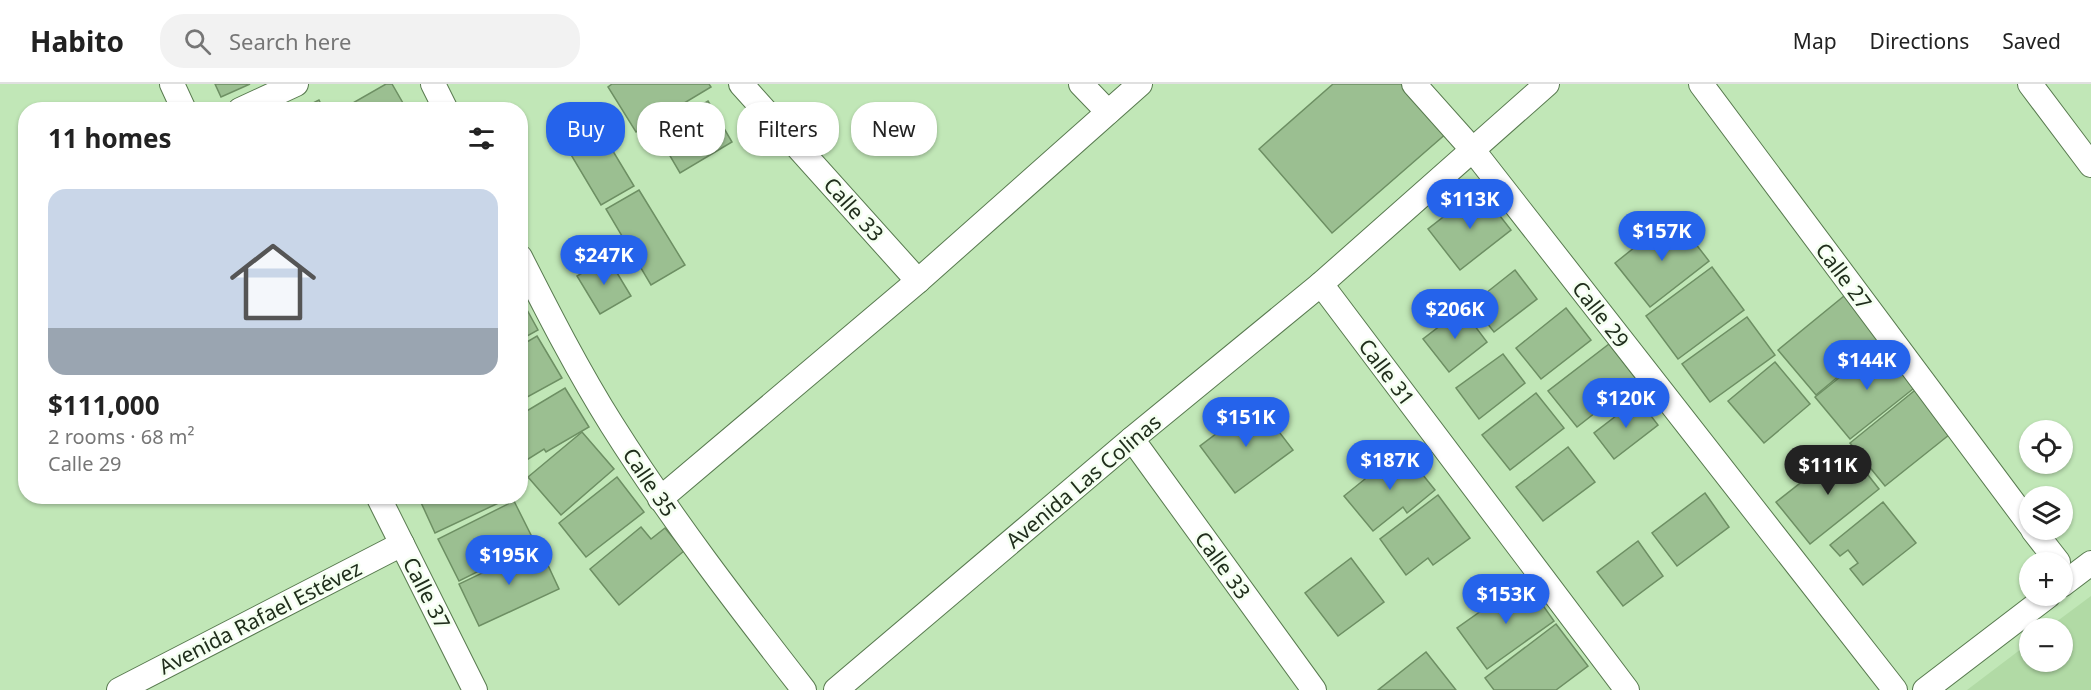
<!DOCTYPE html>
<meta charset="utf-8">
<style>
:root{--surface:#fff;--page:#f2f2f2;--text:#222;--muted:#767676;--line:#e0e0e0;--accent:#2563eb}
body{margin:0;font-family:"Noto Sans",sans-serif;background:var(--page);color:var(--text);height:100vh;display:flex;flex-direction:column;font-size:22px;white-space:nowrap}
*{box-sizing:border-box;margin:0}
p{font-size:20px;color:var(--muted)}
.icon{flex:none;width:33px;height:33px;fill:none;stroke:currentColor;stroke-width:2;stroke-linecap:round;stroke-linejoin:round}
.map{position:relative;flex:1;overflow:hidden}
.drawer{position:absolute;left:18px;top:18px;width:510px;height:402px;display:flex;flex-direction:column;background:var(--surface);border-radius:24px;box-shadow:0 2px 4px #0004}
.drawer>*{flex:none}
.guide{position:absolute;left:546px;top:18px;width:570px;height:54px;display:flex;gap:12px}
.tools{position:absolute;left:2019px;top:336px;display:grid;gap:12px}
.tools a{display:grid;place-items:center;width:54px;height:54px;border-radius:50%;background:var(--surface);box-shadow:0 2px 4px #0004;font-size:30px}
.price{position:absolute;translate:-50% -51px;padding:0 14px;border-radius:21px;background:var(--accent);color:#fff;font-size:20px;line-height:39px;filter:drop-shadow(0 2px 3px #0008)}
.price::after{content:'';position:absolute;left:50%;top:36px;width:18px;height:14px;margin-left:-9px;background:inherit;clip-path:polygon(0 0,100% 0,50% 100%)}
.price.active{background:#222;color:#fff}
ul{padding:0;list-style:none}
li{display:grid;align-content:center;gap:12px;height:318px;padding:0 30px}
li span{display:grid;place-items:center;height:186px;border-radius:18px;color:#555}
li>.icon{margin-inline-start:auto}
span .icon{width:108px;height:108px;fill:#fffc;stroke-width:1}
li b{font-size:26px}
h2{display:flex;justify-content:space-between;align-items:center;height:72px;padding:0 30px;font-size:26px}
.pill{padding:0 21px;border-radius:24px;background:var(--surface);box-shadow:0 2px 4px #0004;font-size:21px;line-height:54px}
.pill.active{background:var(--accent);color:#fff}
header{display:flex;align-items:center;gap:36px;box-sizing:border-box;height:84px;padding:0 30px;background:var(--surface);border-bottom:2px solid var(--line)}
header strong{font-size:28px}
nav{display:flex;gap:33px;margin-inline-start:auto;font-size:21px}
.search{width:420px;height:54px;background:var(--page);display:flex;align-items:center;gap:15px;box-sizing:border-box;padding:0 21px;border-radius:24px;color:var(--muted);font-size:22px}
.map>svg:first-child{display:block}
</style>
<header>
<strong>Habito</strong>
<div class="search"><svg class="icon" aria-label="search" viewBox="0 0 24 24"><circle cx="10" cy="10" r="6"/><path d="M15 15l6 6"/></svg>Search here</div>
<nav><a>Map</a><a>Directions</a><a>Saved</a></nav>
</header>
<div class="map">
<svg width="2091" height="606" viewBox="0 0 2091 606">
<rect width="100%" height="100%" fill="#c1e7b7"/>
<!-- built -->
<path fill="#b1daa5" d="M2091 512V606H1967L2029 559 2030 578H2062V544H2048Z"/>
<!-- building -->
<g fill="#9bbf91" stroke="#6d8f63" stroke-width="1.5">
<path d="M215 0H250L221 13Z"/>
<path d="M386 0H392L407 26H345L344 24Z"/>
<path d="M612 0H709L711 3 636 48 608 3Z"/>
<path d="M1333 0H1406L1448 48 1332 149 1259 65Z"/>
<path d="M319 16 324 26H299Z"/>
<path d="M708 17 732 58 680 89 656 48Z"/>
<path d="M587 24 634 102 601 121 555 44Z"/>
<path d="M1479 105 1511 146 1460 186 1428 145Z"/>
<path d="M639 106 685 181 651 201 606 125Z"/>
<path d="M1674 132 1709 177 1650 223 1615 179Z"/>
<path d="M608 174 631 212 600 230 577 192Z"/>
<path d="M1712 183 1744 226 1678 275 1646 232Z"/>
<path d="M1515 186 1537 215 1494 248 1472 220Z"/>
<path d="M1844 212 1881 257 1816 311 1778 266Z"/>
<path d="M520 213 538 246 520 256Z"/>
<path d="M1566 224 1591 256 1541 295 1516 264Z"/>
<path d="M1462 225 1487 258 1449 288 1423 255Z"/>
<path d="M1747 233 1775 271 1710 318 1682 280Z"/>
<path d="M537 252 562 294 520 317V262Z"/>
<path d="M1884 258 1918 301 1850 355 1815 313Z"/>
<path d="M1609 260 1637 296 1577 343 1548 307Z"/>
<path d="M1503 270 1525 299 1479 335 1456 304Z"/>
<path d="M1775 278 1810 320 1764 359 1728 317Z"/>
<path d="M1919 303 1954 347 1885 402 1850 359Z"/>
<path d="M565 304 589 343 546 368 544 365 522 379 520 331Z"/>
<path d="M1536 309 1564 344 1510 386 1482 351Z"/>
<path d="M1638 315 1658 341 1614 375 1594 349Z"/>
<path d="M1257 319 1293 366 1235 409 1200 362Z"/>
<path d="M582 348 614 385 561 431 528 393Z"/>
<path d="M1568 363 1595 398 1543 437 1516 403Z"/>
<path d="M1846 363 1879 405 1810 460 1776 418Z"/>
<path d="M1402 365 1435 406 1407 429 1403 423 1373 447 1344 412Z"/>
<path d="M617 393 644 428 586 473 559 439Z"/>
<path d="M1705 409 1729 443 1677 482 1652 449Z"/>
<path d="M1438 411 1470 454 1433 481 1428 474 1406 491 1380 455Z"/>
<path d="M418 412H506L507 415 435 449Z"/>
<path d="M514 417 535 459 459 497 438 455Z"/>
<path d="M1883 418 1916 459 1863 501 1850 485 1858 479 1848 466 1840 472 1830 461Z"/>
<path d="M641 443 651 455 665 444 684 467 619 521 590 485Z"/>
<path d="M1638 457 1663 492 1623 522 1597 488Z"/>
<path d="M539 462 559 505 479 542 459 500Z"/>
<path d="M1351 474 1384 518 1338 552 1305 509Z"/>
<path d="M1525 496 1554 537 1487 585 1457 544Z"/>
<path d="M1556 540 1588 582 1556 606H1494L1485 594Z"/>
<path d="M1426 568 1456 606H1378Z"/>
</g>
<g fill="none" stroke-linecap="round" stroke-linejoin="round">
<defs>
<g id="street">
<path d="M172 0 184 26"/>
<path d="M433 0 446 26"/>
<path d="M741 0 918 197"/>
<path d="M1081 0 1108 28"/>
<path d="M1414 0 1472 65 1895 606"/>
<path d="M1701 0 2030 441"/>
<path d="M2030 0 2091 81"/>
<path d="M240 26 296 0"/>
<path d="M520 173C549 230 578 287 612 341 670 433 737 520 804 606"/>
<path d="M1321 200 1627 606"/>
<path d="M1132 355 1314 606"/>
<path d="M378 412 475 606"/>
<path d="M660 415 918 197 1140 0"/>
<path d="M2033 446 2058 478"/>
<path d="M2062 501 2091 479"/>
<path d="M119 606 402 460"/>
<path d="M836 606 1132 355 1321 200 1547 0"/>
<path d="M1925 606 2048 512"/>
</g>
</defs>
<!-- street casing -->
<use href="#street" stroke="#587a4f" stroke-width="26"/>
<!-- street -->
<use href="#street" stroke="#fff" stroke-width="24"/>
</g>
<g text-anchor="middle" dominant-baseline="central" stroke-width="5" stroke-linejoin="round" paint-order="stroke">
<!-- street labels -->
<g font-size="21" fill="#202e1c" stroke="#f4fff0">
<text transform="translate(854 125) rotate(48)">Calle 33</text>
<text transform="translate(1844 192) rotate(53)">Calle 27</text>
<text transform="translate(1601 230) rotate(52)">Calle 29</text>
<text transform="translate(1387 288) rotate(53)">Calle 31</text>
<text transform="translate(1083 397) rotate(-40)">Avenida Las Colinas</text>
<text transform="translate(650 398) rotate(56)">Calle 35</text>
<text transform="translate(1223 481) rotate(54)">Calle 33</text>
<text transform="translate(427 509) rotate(63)">Calle 37</text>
<text transform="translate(260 533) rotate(-27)">Avenida Rafael Estévez</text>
</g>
</g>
</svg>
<div class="tools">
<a><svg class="icon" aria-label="locate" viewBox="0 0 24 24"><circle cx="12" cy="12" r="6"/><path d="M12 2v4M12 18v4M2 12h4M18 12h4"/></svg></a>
<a><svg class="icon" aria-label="layers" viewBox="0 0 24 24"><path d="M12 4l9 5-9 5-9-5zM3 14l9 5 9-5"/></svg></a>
<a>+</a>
<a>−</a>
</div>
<b class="price" style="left:1470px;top:146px">$113K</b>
<b class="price" style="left:1662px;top:178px">$157K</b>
<b class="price" style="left:604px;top:202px">$247K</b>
<b class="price" style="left:1455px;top:256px">$206K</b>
<b class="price" style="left:1867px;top:307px">$144K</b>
<b class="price" style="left:1626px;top:345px">$120K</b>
<b class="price" style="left:1246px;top:364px">$151K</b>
<b class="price" style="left:1390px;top:407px">$187K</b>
<b class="price active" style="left:1828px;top:412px">$111K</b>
<b class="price" style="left:509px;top:502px">$195K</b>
<b class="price" style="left:1506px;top:541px">$153K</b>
<div class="guide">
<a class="pill active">Buy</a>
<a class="pill">Rent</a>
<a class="pill">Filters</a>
<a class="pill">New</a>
</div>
<section class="drawer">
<h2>11 homes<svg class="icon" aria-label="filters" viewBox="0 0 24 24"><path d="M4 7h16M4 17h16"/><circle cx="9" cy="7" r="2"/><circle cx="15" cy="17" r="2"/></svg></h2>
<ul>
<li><span style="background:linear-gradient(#c9d6e8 75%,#9aa5b1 0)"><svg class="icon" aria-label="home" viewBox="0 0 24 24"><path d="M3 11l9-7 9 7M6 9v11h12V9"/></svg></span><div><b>$111,000</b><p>2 rooms · 68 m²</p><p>Calle 29</p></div></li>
</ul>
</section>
</div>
